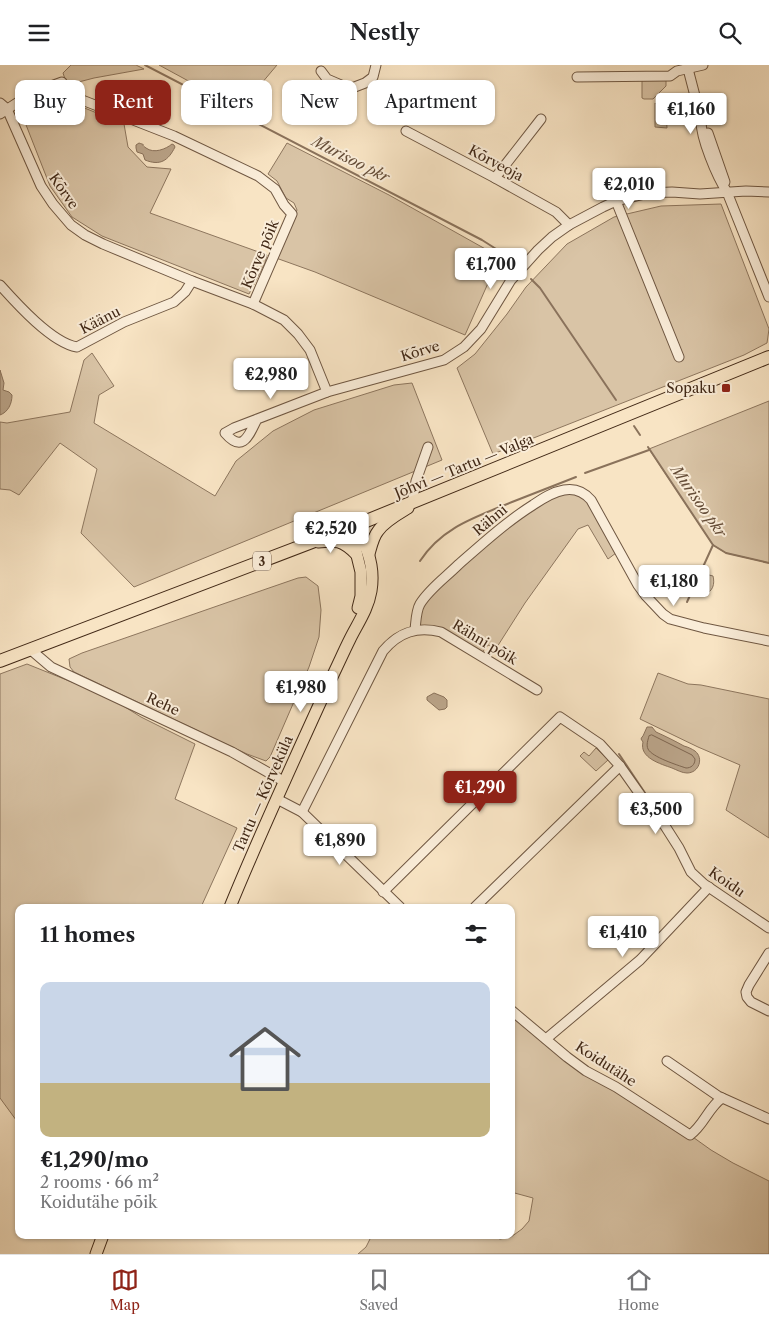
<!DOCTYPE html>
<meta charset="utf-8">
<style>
:root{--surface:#fff;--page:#f2f2f2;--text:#202124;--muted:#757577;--line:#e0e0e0;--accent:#8f2418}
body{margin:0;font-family:"Libre Caslon Text",serif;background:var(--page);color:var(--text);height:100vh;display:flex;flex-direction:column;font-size:19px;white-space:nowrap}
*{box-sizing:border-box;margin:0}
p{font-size:16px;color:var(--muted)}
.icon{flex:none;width:28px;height:28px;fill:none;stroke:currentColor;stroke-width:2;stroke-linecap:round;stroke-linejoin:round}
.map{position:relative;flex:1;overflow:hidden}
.drawer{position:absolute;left:15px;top:839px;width:500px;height:335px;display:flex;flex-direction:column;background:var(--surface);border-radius:10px;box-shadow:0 1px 4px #0004}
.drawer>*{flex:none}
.guide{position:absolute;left:15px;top:15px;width:500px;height:45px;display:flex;gap:10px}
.price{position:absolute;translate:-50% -42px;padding:0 11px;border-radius:5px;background:#fff;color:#222;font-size:16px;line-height:32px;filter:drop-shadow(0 1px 2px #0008)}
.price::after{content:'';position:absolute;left:50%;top:30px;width:15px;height:11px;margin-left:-8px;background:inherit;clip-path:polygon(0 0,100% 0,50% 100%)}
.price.on{background:var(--accent);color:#fff}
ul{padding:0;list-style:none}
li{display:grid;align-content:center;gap:10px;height:265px;padding:0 25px}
li span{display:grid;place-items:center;height:155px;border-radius:10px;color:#555}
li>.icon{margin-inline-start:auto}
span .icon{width:90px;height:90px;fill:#fffc;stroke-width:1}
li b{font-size:21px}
h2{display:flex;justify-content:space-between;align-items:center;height:60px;padding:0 25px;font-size:21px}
.chip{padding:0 18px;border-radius:10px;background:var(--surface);box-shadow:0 1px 4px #0004;font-size:18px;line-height:45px}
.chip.on{background:var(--accent);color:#fff}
header{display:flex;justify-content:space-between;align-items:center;height:65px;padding:0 25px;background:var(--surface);font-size:22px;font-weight:600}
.dock{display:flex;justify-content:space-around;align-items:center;height:70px;border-top:1px solid var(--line);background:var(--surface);font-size:14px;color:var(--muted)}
.dock a{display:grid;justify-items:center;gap:2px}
.dock .on{color:var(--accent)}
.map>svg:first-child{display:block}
</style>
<header><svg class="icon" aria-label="menu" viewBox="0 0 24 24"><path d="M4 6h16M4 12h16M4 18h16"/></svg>Nestly<svg class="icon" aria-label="search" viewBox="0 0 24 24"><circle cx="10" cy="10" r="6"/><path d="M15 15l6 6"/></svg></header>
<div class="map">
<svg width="769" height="1189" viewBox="0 0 769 1189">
<rect width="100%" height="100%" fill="#f8e4c4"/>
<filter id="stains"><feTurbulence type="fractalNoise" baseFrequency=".004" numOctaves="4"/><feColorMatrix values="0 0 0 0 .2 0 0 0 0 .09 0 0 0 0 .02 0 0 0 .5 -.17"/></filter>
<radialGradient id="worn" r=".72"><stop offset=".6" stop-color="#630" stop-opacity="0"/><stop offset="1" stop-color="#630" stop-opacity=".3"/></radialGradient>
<!-- green -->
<g fill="#d9c4a6" stroke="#8d765e">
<path d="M71 0H136L144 4 94 13 67 20 63 8Z"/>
<path d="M159 0H277L240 44Z"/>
<path d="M666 14V21L653 34H644L642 33V15Z"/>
<path d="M45 27 124 59 128 82 147 102 171 104 150 148 267 190 265 198 249 229 102 171 72 152 50 121 19 42 32 33Z"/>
<path d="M655 38 666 48 667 63 655 62Z"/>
<path d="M287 78 389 130 489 186V216L465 270 315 207 276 193 297 145 294 138 286 133 277 116 268 109Z"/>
<path d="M721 139 769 264 767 278 744 290 493 389 457 303 475 289 507 249 526 222 567 179 614 152 661 141Z"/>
<path d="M92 288 114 321 99 330 94 358 215 431 236 396 273 366 314 345 394 320 412 318 442 395 134 522 81 468 97 404 60 378 19 430 10 425 0 424V357L7 358 70 347 84 295Z"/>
<path d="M769 336V498L726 488 713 480 649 384Z"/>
<path d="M563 425 580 430 588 438 616 488 608 494 588 460 578 464 525 538 497 582 494 583 488 580 480 590 441 567 415 565 421 538 486 476Z"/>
<path d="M709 510 713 511C715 519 713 527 704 529 700 522 703 514 709 510Z"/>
<path d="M306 512 318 521 321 545 319 572 309 602 270 692 266 696 247 689 74 607 70 602 69 594 82 588 269 523 298 513Z"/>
<path d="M27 599 109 632 141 652 195 679 175 734 237 763 201 842H19V1059L0 1033V609Z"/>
<path d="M658 608 688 619 701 620 769 634V773L726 745 740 700 698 682 640 654Z"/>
<path d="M596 683 608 695 596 706 580 691 584 687 589 691Z"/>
<path d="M511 945 567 992 690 1070 711 1085 733 1098 769 1116V1189H358L366 1182 372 1170H488L500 1174 511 1172 522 1164 529 1156 533 1133 511 1127Z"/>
</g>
<!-- water -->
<g fill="#baa489" stroke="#8a725b">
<path d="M139 78C148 81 139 78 146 83 154 89 166 84 172 79L174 80 175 82C168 96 160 101 145 95L143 89 137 87 136 83V80Z"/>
<path d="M0 305 4 318 3 325 9 327 12 330C12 339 8 347 0 350Z"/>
<path d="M434 628 444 632 447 635V642L445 644 439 645 427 635V632Z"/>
<path d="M647 662H652L656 667C665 671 675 676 684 681 688 682 692 684 695 686 704 693 699 708 687 708 682 708 677 705 672 703 661 699 639 693 643 677L641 674 642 672 643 671Z"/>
</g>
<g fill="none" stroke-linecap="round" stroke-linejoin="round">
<!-- shore -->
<path stroke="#7e6650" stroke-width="1" d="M652 670 692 690 695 694C695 700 691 703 686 703 677 700 652 692 648 684 646 680 648 675 649 671Z"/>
<!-- stream -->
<g stroke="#8a725b" stroke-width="2">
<path d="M145 0 482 175 504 189 517 200"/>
<path d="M531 214 540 223 616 335"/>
<path d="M634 361 640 370"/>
<path d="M648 382 713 480 726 488 769 498"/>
<path d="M585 408 649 385"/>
<path d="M420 496C442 462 476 452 512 437 533 429 555 420 576 412"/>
<path d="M687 537 713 480"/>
<path d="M619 689 657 746"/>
</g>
<defs>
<g id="minor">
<path d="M687 0 701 54C700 72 717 112 727 127L769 232"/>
<path d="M321 6 327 14 341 20 352 23 365 18 373 12 376 0"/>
<path d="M577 12 670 11 677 6 703 0"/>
<path d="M49 22 174 71 258 111 275 124 284 140 292 149 253 239"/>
<path d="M0 38 7 44 41 121 53 139 71 160 85 170 103 179 192 216 253 239 284 255 298 269 310 285 327 327 444 295 464 282 481 264 511 215 538 185 552 172 569 160 603 142 616 136 649 128 672 127 700 129 746 126 769 127"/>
<path d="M0 49 32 28 62 17"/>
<path d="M406 66 495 113 556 147 569 160"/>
<path d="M708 68 725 117"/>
<path d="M495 113 541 54"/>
<path d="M616 136 679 292"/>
<path d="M0 220C17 239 52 278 77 282L124 257 174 237 185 227 192 216"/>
<path d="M257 354C249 370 243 389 225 368L234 363 327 327"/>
<path d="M412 438 416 416 428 382"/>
<path d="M415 565C416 556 416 546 420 539 429 524 446 512 458 500 482 479 506 457 533 440 542 434 552 427 564 425 575 423 584 427 591 435L638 520 646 531 663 549 670 554 704 563 769 576"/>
<path d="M31 585 51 602 232 687 285 717"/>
<path d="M277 734 302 747 400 842"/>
<path d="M302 747 383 586C399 567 417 561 441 567L537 625"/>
<path d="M383 827 560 652 600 679 620 701 651 745 665 761 679 783 691 807 704 819 769 863"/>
<path d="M475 842 620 701"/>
<path d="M769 888 749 920 746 927 747 932 751 937 769 946"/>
<path d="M511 945 567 992 586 1006 616 1022 690 1070C704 1060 708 1043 722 1033"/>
<path d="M546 974 640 895 709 822"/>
<path d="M667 996 718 1031 769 1054"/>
</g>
<g id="major">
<path d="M354 461 353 474 361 507V531L358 543"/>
<path d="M318 477C336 475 342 475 356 489"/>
<path d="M369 489C371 482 373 472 378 466 385 456 398 449 408 443"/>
<path d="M230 842C261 766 296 691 330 616 337 602 343 588 350 574 358 558 368 544 371 526 375 502 368 481 354 461"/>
<path d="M96 1189 103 1170"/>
</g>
<path id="highway" d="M0 596 354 461 769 292"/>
</defs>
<!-- minor casing -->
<use href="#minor" stroke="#6f5742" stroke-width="11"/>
<!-- major casing -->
<use href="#major" stroke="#412816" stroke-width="13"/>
<!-- highway casing -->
<use href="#highway" stroke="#412816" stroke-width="14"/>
<!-- minor -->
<use href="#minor" stroke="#faedd9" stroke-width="9"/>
<!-- major -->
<use href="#major" stroke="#f8e4c4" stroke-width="11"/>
<!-- highway -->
<use href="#highway" stroke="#f8e4c4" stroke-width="12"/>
</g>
<!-- markers -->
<rect fill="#8f2418" stroke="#faedd9" stroke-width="2" x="721" y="318" width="10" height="10" rx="2.5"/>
<g text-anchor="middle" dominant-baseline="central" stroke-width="4" stroke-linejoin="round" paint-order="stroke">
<!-- shield labels -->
<rect fill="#faedd9" stroke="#786350" stroke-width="1" x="253" y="486.5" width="18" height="19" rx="4"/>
<g font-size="12" font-weight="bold" fill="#412816">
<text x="262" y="496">3</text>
</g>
<!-- street labels -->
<g font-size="14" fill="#412816" stroke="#faedd9">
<text transform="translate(496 98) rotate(28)">Kõrveoja</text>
<text transform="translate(64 126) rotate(55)">Kõrve</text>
<text transform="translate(260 189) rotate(-67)">Kõrve põik</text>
<text transform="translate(100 255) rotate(-27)">Käänu</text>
<text transform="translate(420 286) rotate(-17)">Kõrve</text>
<text transform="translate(464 401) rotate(-22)">Jõhvi — Tartu — Valga</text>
<text transform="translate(490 455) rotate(-40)">Rähni</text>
<text transform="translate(485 577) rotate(31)">Rähni põik</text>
<text transform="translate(163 639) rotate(25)">Rehe</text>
<text transform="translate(263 729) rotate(-66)">Tartu — Kõrveküla</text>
<text transform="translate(727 817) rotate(35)">Koidu</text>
<text transform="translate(606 999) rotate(33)">Koidutähe</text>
</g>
<!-- poi labels -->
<g font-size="14" fill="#412816" stroke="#faedd9" text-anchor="end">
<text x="716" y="323">Sopaku</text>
</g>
<!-- water labels -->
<g font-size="15" font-style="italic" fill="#654d38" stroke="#faedd9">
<text transform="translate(351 94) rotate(27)">Murisoo pkr</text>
<text transform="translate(699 436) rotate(55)">Murisoo pkr</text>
</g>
</g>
<rect width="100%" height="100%" filter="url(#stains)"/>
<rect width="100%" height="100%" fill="url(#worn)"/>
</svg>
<b class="price" style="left:691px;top:70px">€1,160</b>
<b class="price" style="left:629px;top:145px">€2,010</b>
<b class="price" style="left:491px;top:225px">€1,700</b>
<b class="price" style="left:271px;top:335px">€2,980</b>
<b class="price" style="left:331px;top:489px">€2,520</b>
<b class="price" style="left:674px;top:542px">€1,180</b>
<b class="price" style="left:301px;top:648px">€1,980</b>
<b class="price on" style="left:480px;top:748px">€1,290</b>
<b class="price" style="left:656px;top:770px">€3,500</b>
<b class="price" style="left:340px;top:801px">€1,890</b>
<b class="price" style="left:623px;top:893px">€1,410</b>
<div class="guide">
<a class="chip">Buy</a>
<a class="chip on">Rent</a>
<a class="chip">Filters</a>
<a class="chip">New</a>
<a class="chip">Apartment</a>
</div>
<section class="drawer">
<h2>11 homes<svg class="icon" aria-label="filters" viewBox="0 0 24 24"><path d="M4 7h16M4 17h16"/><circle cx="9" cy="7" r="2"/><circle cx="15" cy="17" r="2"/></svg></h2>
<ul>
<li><span style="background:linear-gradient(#c9d6e8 65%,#c2b280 0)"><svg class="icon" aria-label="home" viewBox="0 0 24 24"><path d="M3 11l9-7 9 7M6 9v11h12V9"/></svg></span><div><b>€1,290/mo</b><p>2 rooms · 66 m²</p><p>Koidutähe põik</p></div></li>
</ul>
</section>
</div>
<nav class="dock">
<a class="on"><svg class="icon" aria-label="map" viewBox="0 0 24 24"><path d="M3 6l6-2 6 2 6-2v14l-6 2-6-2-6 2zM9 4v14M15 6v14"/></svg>Map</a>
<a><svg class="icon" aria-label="saved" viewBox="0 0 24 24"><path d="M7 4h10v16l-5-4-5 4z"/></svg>Saved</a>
<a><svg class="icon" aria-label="home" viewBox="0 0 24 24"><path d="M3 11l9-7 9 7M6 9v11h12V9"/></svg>Home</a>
</nav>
